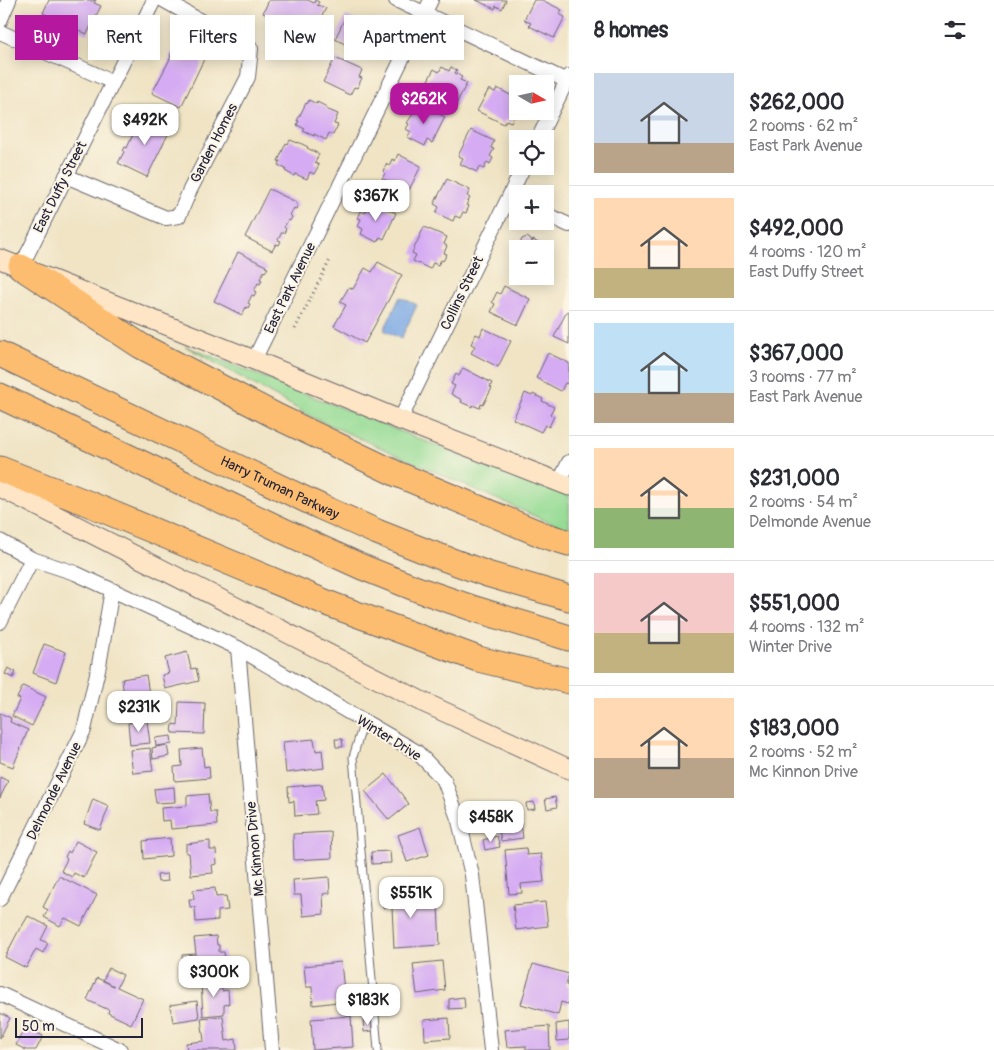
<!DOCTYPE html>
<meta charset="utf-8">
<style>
:root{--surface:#fff;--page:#f2f2f3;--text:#2b2b33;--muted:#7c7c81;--line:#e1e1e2;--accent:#b5179e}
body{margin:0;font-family:Pangolin,sans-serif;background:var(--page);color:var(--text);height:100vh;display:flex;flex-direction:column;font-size:19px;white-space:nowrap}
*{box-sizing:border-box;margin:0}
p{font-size:16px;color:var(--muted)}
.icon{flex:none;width:28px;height:28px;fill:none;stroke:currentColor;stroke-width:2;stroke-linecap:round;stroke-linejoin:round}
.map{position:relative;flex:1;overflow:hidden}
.drawer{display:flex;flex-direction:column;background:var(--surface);width:425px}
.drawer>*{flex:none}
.banner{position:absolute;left:15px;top:15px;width:475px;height:45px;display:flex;gap:10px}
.needle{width:32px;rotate:99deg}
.tools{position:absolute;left:509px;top:75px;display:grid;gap:10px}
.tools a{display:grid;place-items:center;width:45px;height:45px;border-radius:0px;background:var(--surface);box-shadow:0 2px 12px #0003;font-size:25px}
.scale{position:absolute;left:15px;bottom:12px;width:128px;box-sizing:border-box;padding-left:5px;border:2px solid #22223b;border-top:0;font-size:14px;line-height:18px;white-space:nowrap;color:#22223b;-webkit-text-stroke:4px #fcf5e5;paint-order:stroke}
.price{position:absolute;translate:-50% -42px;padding:0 11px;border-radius:10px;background:#fff;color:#222;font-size:16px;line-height:32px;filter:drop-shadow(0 1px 2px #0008)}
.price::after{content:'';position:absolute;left:50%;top:30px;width:15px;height:11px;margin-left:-8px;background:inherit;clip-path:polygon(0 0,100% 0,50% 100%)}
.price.active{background:var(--accent);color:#fff}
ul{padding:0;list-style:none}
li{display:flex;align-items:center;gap:15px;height:125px;padding:0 25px}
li+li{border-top:1px solid var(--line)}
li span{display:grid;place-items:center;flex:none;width:140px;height:100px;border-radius:0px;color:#555}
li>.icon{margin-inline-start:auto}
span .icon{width:60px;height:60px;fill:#fffc;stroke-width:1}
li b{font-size:21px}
h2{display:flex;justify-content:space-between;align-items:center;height:60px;padding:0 25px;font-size:21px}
.pill{padding:0 18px;border-radius:0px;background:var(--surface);box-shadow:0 2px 12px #0003;font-size:18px;line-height:45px}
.pill.active{background:var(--accent);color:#fff}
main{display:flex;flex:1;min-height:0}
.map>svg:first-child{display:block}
</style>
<main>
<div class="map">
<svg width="569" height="1050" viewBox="0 0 569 1050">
<rect width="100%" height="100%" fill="#fcf5e5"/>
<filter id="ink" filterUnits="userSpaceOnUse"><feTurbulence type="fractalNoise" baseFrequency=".02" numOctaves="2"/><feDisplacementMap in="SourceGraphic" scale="10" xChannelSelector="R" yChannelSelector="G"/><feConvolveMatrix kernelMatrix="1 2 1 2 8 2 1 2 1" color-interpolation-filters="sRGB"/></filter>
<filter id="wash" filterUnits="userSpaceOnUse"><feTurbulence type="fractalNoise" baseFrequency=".0096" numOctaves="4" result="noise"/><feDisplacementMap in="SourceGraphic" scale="20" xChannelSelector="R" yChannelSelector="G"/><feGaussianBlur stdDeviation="1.12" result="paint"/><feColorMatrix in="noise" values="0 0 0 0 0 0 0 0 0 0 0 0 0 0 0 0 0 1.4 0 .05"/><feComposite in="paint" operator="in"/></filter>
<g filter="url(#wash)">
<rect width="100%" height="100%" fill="#f0e4c5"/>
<!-- green -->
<path fill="#95db94" stroke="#5c7e68" d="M185 346 541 487 569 495V529L548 522 314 418Z"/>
<!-- water -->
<path fill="#7ba9e4" stroke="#4e6690" d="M400 297 417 305 401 339 384 330Z"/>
<g id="blocks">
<!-- building -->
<g fill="#d5acf3">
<path d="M49 0H89L91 1 96 0 94 3 101 6 87 34 43 13Z"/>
<path d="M269 0H308L314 3 315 0 319 2 317 5 326 8 312 36 263 13Z"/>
<path d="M476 0H506L502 9 496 6 495 9Z"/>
<path d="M534 0H542L562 10 559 14 565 17 554 38 529 26 531 23 524 20Z"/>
<path d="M346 16 366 25V24L377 29 376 32 379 34 377 38 380 39 375 50 373 48 370 54 356 47 355 49 335 39Z"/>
<path d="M177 44 205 57 181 107 152 93 171 57 170 56 172 52H173Z"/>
<path d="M335 58 362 70 359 77 362 78 357 88 354 87 350 95 323 82Z"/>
<path d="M442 67 449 71 451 67 457 70 455 73 462 77 460 80 467 83 455 106 429 93 431 89 425 86 434 69 439 72Z"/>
<path d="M497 88 518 99V110L511 122 506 120 504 124 477 111 489 89 495 92Z"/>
<path d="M309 100 317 104V102L327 107 326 109 338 114 334 124 338 125 333 135 329 133 326 140 314 134V136L303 131 305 129 297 125 299 121H297L306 103 307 104Z"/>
<path d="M421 105 445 117 432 143 427 140 425 146 407 137 411 132 406 129 409 124 407 123 411 117 415 110 418 111Z"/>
<path d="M143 115 171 128 147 177 118 163 124 152 123 151 125 147 127 148 138 123H139Z"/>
<path d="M471 130 494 141 491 148 494 149 490 156 493 158 490 164 487 162 484 169 479 167 477 172 460 164 463 158 458 156Z"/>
<path d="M290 140 298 143V142L308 147 307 148 319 154 315 163 319 165 314 174 310 172 307 179 295 174 294 176 285 171 286 169 278 165 280 161H278L286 143 288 144Z"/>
<path d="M398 154 421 166 408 192 404 190 401 195 384 187 388 181 382 179 385 173 383 171 386 164 389 166 392 159 395 161Z"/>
<path d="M447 179 470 190 467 196 470 198 466 205 469 206 466 213 463 212 460 218 455 216 453 221 436 213 439 207 434 204Z"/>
<path d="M269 189 296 202V204L298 205 296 209 294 208 290 215 292 217 290 221 288 220 284 227 286 229 284 233 282 232 278 240 281 241 279 245 276 244 272 251 245 237Z"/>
<path d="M373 202 396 213 384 239 380 237 377 242 361 234 363 229 358 226 361 219 358 218 361 211 365 213 368 207 370 208Z"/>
<path d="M424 227 447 237 444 244 447 246 444 253 447 254 443 261 441 260 438 265 433 263 430 269 413 261 416 255 412 253Z"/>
<path d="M527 237 530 239 532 242 533 240 542 245 541 249H518L522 239Z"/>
<path d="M518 249V269L509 266Z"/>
<path d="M238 252 266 266 265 267 268 268 265 272 264 271 260 279 262 280 260 284 258 283 254 291 256 292 254 296 252 295 248 303 250 304 248 308 246 307 242 315 214 301Z"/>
<path d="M378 262 402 275 365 343 334 326 346 305 340 302 349 287 353 289 365 268 372 272Z"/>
<path d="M504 286 530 299 518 325 491 312 495 304 492 302 497 292 500 294Z"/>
<path d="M567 311 569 312V344L554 337Z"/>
<path d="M483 328 511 341 498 367 471 353 475 346 471 344 476 334 480 336Z"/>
<path d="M548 353 569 363V384L565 383 561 391 536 378Z"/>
<path d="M463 368 492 383 490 387 492 388 483 405 481 404 480 408 472 405V407L461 402 462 400 451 394 455 386 451 384 456 374 459 376Z"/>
<path d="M525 393 532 396 533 394 543 399 542 401 554 407 550 414 554 416 549 427 545 425 541 432 513 419Z"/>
<path d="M44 644 66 652 56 682 33 673Z"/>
<path d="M187 652 191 669 196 668 199 681 165 689 162 675 169 673 165 658Z"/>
<path d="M8 668 16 672 13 678 5 674Z"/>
<path d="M146 675 149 694 124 698 122 679Z"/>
<path d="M23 686 46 697 32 726 12 716 20 699 17 698Z"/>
<path d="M179 702 205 703 204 734 172 733 173 724 178 725Z"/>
<path d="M0 713 11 718 10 722 28 730 13 767 0 762Z"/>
<path d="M147 721 150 743 130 745 128 723Z"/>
<path d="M171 736 172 744 156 746 155 738Z"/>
<path d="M314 739 316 751 322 750 324 768 286 773 283 742Z"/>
<path d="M335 739H342L343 747H336Z"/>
<path d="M167 745 169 756 153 759 152 748Z"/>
<path d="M150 748 153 771 133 773 130 750Z"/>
<path d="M202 748 204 767 209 766 210 778 175 781 174 767 182 766 181 750Z"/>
<path d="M386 774 409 804 389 820 365 791Z"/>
<path d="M0 777 8 781 0 798Z"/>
<path d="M322 784 324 800 315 801 317 814 295 816 294 801 289 802 288 787Z"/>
<path d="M174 787 175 802 156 803 154 789Z"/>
<path d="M208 794 210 812H216L217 825 171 829 170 820 162 821 161 808 187 806V796Z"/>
<path d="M555 797 557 807 547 809 545 799Z"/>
<path d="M93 799 109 806 100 830 84 824Z"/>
<path d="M534 802 535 809 527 810 526 803Z"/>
<path d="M519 808 523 838 501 841 496 812Z"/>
<path d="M420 827 429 855 407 862 398 835Z"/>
<path d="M331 832 332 858 294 860 293 834Z"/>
<path d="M497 836 500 847 485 850 483 840Z"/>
<path d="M170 838 171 856 144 859 143 841Z"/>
<path d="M76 841 97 852 84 878 74 873 72 877 61 871 67 859 65 857 68 851 70 853Z"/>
<path d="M210 841V850H216L217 864 212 865 213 873 191 875 189 853H186V844Z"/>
<path d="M526 848 527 855 541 854 544 882 521 884 522 893 509 894 505 850Z"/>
<path d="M390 851 391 863 372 864 371 852Z"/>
<path d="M167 874 168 881 158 882 157 875Z"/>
<path d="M59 876 97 895 81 926 65 918 60 926 44 917 48 910 43 907Z"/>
<path d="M329 877 330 893 323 894 324 914 303 916 301 895H294L293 880Z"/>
<path d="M411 885 413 908 438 906 440 945 394 948 392 907 383 908 382 886Z"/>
<path d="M215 888 216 897 226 896 228 910 218 911V920L196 922 195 907H190L189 899H194L193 890Z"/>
<path d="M545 902 548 926 516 930 513 905Z"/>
<path d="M28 916 48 926 41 940 48 943 43 953 36 949 26 968 5 957 20 928H21Z"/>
<path d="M216 936 217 945H219V952H224L226 968 183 971 182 955 196 954 194 938Z"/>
<path d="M442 961 445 990 417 994 413 964Z"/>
<path d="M341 962 345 1001 313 1005 312 987H306L304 966Z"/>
<path d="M533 964 569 974 566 985 569 986V1000L568 1004 561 1002 558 1015 521 1004Z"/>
<path d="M109 968 123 975 117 987 143 999 131 1024 108 1013 109 1010 87 1000 97 978 114 986 103 980Z"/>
<path d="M222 981V991L228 990 229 1004 224 1005V1014L203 1016 201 982Z"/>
<path d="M395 986 396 999 386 1000 384 987Z"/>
<path d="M464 997 465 1008 449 1009V999Z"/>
<path d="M197 1001 199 1018 173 1022 170 1005Z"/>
<path d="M0 1013 10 1018 0 1038Z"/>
<path d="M223 1016 226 1041 236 1039 237 1050H187L186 1043 204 1041 201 1018Z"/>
<path d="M351 1016 353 1047 313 1050 311 1019Z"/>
<path d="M449 1018 450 1038 425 1040 424 1020Z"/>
<path d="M371 1019 372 1031 364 1032 363 1020Z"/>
<path d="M569 1022V1040L557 1041 556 1024Z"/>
<path d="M549 1026 550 1050H526V1046L507 1047 505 1030Z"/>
<path d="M25 1027 43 1036 36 1050H26L16 1045Z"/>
</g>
</g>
</g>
<g filter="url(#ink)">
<use href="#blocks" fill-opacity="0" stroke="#6a666b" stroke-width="1"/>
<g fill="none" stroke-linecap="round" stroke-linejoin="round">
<defs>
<path id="service" d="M364 721 353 757 378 1050"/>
<g id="minor">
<path d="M396 0 567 81"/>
<path d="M0 21 9 0"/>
<path d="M0 32 113 82"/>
<path d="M538 139 569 76"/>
<path d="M66 176 166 218 179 216 190 190 248 77 251 49 163 0"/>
<path d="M545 214 569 225"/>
<path d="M21 267 154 0"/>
<path d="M254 360 431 0"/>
<path d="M400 420 524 166"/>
<path d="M559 483 569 462"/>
<path d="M0 541 32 559 75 573 238 648 417 752 444 780 459 821 472 875 491 1050"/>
<path d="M0 622 32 559"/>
<path d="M238 648 272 1050"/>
<path d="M0 899 84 730 99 665 112 590"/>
<path d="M0 994 120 1050"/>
</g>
<g id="secondary">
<path d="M0 259 254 360 400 420 569 486"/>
<path d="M0 487 425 703 569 769"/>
</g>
<g id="motorway">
<path d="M21 267 141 346 278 417 397 474 543 535 569 543"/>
<path id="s1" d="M0 354 321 507 377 532 430 553 487 574 569 598"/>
<path d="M0 396 305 541 362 567 417 589 475 609 569 638"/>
<path d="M0 469 87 503 332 605 478 659 569 681"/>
</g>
</defs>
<!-- service casing -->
<use href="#service" stroke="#6a666b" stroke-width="9"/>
<!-- minor casing -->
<use href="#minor" stroke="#6a666b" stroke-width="16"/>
<!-- secondary casing -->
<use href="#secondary" stroke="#6a666b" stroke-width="21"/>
<!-- motorway casing -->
<use href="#motorway" stroke="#6a666b" stroke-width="27"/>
<!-- path -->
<path stroke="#6a666b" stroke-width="3" stroke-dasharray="1 4" stroke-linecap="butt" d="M295 329 330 260"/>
<!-- service -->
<use href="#service" stroke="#fff" stroke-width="7"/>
<!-- minor -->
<use href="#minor" stroke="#fff" stroke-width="14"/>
<!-- secondary -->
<use href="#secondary" stroke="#fee5c5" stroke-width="19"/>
<!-- motorway -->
<use href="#motorway" stroke="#fcbd6f" stroke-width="25"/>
</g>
</g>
<g text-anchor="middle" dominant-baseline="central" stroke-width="4" stroke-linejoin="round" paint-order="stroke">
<!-- street labels -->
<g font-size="14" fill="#22223b" stroke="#fcf5e5">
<text transform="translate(214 143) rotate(-63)">Garden Homes</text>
<text transform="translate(60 187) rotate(-63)">East Duffy Street</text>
<text transform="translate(290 288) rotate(-64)">East Park Avenue</text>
<text transform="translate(462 293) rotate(-64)">Collins Street</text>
<text stroke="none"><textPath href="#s1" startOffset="310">Harry Truman Parkway</textPath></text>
<text transform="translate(389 738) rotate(32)">Winter Drive</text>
<text transform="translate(54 791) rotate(-64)">Delmonde Avenue</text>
<text transform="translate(255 849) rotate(-95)">Mc Kinnon Drive</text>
</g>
</g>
</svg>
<div class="tools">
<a><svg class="needle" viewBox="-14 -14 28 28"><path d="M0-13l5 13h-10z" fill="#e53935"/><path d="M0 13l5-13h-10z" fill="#7c7c81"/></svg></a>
<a><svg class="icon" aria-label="locate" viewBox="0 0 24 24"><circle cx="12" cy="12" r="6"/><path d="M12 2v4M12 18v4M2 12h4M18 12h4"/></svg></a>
<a>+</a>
<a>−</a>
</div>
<div class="scale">50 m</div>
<b class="price active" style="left:424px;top:125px">$262K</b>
<b class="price" style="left:145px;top:146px">$492K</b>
<b class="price" style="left:376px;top:222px">$367K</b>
<b class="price" style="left:139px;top:733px">$231K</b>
<b class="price" style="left:491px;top:843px">$458K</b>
<b class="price" style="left:411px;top:919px">$551K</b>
<b class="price" style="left:214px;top:998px">$300K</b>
<b class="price" style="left:368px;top:1026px">$183K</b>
<div class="banner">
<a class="pill active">Buy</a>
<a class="pill">Rent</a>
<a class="pill">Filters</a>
<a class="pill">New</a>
<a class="pill">Apartment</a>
</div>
</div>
<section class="drawer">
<h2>8 homes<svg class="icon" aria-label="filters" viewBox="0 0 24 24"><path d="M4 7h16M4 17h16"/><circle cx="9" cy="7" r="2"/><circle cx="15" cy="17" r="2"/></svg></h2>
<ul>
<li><span style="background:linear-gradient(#c9d6e8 70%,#b9a48a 0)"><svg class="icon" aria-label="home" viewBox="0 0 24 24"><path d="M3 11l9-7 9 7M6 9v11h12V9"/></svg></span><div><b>$262,000</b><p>2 rooms · 62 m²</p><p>East Park Avenue</p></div></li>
<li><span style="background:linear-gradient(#ffd9b3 70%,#c2b280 0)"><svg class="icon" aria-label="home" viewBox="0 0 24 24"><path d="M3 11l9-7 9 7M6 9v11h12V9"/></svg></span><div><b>$492,000</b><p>4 rooms · 120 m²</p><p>East Duffy Street</p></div></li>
<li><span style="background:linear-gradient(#bfe0f5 70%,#b9a48a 0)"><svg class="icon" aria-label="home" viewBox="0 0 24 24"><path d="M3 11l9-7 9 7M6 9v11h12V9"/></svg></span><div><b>$367,000</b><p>3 rooms · 77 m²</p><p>East Park Avenue</p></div></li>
<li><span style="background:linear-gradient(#ffd9b3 60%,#8fb573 0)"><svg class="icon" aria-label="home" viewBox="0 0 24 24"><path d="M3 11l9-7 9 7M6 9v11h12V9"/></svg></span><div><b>$231,000</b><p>2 rooms · 54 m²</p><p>Delmonde Avenue</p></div></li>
<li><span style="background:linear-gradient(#f6c9c9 60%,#c2b280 0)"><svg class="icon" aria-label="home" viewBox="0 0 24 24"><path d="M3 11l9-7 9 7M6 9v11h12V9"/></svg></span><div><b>$551,000</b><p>4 rooms · 132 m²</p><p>Winter Drive</p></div></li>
<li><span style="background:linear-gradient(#ffd9b3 60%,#b9a48a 0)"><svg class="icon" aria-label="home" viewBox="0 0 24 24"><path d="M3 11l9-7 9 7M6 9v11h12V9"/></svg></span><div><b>$183,000</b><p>2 rooms · 52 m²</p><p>Mc Kinnon Drive</p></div></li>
</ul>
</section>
</main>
